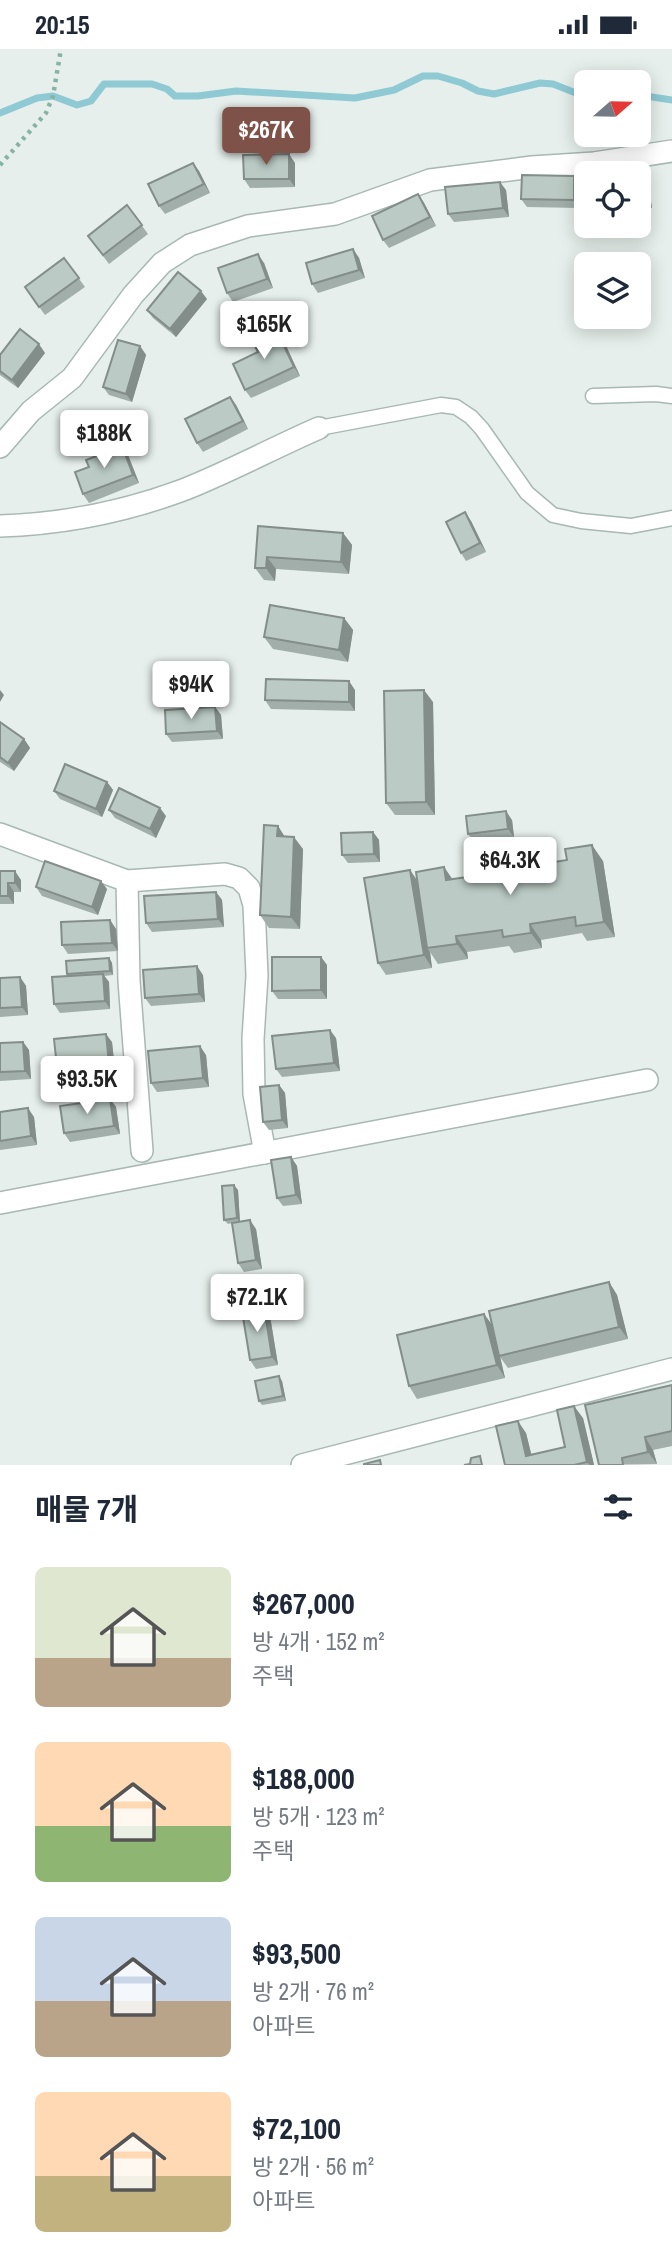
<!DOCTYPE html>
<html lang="ko">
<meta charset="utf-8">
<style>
:root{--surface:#fff;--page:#f2f2f3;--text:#1f2937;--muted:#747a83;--accent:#7f5249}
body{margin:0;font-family:"Archivo Narrow","Noto Sans KR",sans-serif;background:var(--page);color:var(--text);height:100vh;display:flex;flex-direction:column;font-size:26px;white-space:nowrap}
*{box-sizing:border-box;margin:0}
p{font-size:23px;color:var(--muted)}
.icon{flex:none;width:38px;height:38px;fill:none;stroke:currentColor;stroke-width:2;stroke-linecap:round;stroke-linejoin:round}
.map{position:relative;height:1416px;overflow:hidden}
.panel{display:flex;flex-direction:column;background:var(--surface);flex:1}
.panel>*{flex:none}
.needle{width:46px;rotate:70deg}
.tools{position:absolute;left:574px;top:21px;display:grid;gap:14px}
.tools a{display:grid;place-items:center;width:77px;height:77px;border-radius:10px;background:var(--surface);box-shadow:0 4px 18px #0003;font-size:35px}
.price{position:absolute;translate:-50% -60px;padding:0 16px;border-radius:7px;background:#fff;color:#222;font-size:23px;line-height:46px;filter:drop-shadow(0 2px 4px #0008)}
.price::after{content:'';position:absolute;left:50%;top:42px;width:21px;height:16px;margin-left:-10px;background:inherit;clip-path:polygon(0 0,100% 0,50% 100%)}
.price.current{background:var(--accent);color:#fff}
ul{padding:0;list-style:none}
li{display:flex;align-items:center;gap:21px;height:175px;padding:0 35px}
li span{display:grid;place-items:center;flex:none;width:196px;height:140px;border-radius:10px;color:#555}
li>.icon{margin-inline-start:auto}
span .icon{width:84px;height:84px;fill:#fffc;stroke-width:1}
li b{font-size:30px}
h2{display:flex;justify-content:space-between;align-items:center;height:84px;padding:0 35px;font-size:30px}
.status{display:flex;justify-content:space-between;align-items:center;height:49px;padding:0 35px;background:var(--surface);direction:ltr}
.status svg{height:19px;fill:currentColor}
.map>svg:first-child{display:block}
</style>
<div class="status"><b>20:15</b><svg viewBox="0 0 49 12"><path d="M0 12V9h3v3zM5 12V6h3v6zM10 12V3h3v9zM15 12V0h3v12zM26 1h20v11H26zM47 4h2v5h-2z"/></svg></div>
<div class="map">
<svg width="672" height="1416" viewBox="0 0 672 1416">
<rect width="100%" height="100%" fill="#e6efeb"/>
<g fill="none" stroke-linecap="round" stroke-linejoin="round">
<!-- stream -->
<g stroke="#8ec9d4" stroke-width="7">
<path d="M639 46 672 51"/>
<path d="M0 64 37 49 53 47 77 56 91 52 104 35H152L167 40 175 47H198L236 42 355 49 394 41 423 27H438L462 34 478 42 494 45 540 34 553 35 586 48"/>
</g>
<defs>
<g id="service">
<path d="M593 347 656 345 672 347"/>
<path d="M319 379 441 356 456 358 471 368 482 380 527 444 553 466 581 472 631 477 672 469"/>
</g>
<g id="minor">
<path d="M0 398 31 362 72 329 133 246 162 214 190 196 248 177 335 165 430 131 532 118 594 114 672 102"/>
<path d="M0 477C63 475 124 463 183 441 229 423 273 399 319 379"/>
<path d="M0 785 127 832 225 825 239 829 249 839 254 856 257 927 253 990 254 1045 265 1104"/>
<path d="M127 832 129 932 142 1102"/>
<path d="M0 1154 647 1031"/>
<path d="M302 1416 672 1320"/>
</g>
</defs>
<!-- service casing -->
<use href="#service" stroke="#a8b8b2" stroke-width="17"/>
<!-- minor casing -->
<use href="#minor" stroke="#a8b8b2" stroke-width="24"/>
<!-- path -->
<path stroke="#86b3a5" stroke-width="4.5" stroke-dasharray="3.5 5" stroke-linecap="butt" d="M0 116 46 64 53 47 61 0"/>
<!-- service -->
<use href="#service" stroke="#fff" stroke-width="14"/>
<!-- minor -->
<use href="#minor" stroke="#fff" stroke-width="21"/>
</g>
<!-- wall -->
<g fill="#a1aea9">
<path d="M193 114 199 122 210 144 165 165 159 157Z"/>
<path d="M295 114V138L250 139 244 130Z"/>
<path d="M639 124 647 130 652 159 639 161Z"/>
<path d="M580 136V159L527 158 521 150Z"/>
<path d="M506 141 509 168 454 173 448 165Z"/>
<path d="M418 145 424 154 436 177 389 199 383 191Z"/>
<path d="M127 156 148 185 109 215 88 187Z"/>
<path d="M353 200 359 209 365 229 318 244 312 235Z"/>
<path d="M64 209 85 238 45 266 25 238Z"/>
<path d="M264 214 273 239 233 253 227 244Z"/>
<path d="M207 250 176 288 153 269 147 261Z"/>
<path d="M276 280 282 288 300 327 251 349 245 341 258 303Z"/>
<path d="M140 297 146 306 132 353 109 346 103 338Z"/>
<path d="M45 304 18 339 0 326V306Z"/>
<path d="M230 348 236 356 248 380 203 403 197 394Z"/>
<path d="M122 397 128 406 139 434 89 454 83 445 89 418Z"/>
<path d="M471 472 486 503 466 512 461 504Z"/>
<path d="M258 477 343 484 352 496 349 525 276 520 275 532 264 531 255 519Z"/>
<path d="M344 569 353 581 348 613 273 600 264 588Z"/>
<path d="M355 641V662L271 660 265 651Z"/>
<path d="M433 653 435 766H395L386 754Z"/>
<path d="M215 658 221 666 223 690 172 693 166 685Z"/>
<path d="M0 673 24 690 30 699 14 722 0 713Z"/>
<path d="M107 733 113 741 102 768 60 750 54 742Z"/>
<path d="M109 761 166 767 156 789 115 769Z"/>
<path d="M512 771 514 788 474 793 468 785Z"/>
<path d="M278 777 285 788 303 800 300 880 269 879 260 866Z"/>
<path d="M373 783 379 791 380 813 348 814 342 806Z"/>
<path d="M521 807 528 817 603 812 615 888 587 892 582 884 541 891 542 899 514 904 509 897 467 903 468 910 438 915 430 903 432 919 386 926 378 914 410 821 417 831 444 818 452 830 488 825Z"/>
<path d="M0 822 21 831V843H14V855H0Z"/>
<path d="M36 838 107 840 98 866 42 847Z"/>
<path d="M216 843 222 851 224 878 152 883 146 874Z"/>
<path d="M110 871 116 880 118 902 68 905 62 896Z"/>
<path d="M321 908 327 916V950H278L272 942Z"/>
<path d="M109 909 112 914 113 926 104 927 109 933 110 960 60 964 54 955 68 927 67 925Z"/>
<path d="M203 926 205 953 151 957 145 949Z"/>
<path d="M20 928 26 937 28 966 0 968V929Z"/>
<path d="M336 989 340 1022 282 1028 276 1020Z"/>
<path d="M23 993 29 1001 31 1030 0 1032V994Z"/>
<path d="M112 993 115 1022 63 1027 57 1018Z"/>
<path d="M206 1006 209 1038 157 1043 151 1034Z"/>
<path d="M279 1036 285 1044 288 1079 269 1081 263 1073Z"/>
<path d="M110 1050 116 1058 120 1085 70 1093 64 1084Z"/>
<path d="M0 1063 34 1068 37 1096 0 1101Z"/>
<path d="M291 1108 297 1117 302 1155 283 1157 277 1149Z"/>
<path d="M238 1141 240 1173 256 1180 262 1220 244 1223 238 1214 232 1174 228 1175 224 1171Z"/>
<path d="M609 1233 617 1246 628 1290 508 1319 500 1308 505 1329 417 1350 409 1337 484 1265 492 1276Z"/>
<path d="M264 1258 270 1267 278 1316 256 1320 250 1311Z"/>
<path d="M282 1332 286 1352 262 1356 259 1352Z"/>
<path d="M672 1336V1397L653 1401 657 1415 599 1416Z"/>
<path d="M583 1369 594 1416H505L526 1384 531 1405 565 1398Z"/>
</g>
<!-- shaded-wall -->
<g fill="#838d89">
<path d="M289 105 295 114V138L289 130Z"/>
<path d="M193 114 199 122 210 144 204 135Z"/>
<path d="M641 122 647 130 652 159 646 150Z"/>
<path d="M574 127 580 136V159L574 151Z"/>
<path d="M500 133 506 141 509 168 503 159Z"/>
<path d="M418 145 424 154 436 177 430 168Z"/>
<path d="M353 200 359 209 365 229 359 221Z"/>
<path d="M258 205 264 214 273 239 267 230Z"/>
<path d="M201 242 207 250 176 288 170 280Z"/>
<path d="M276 280 282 288 300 327 294 318Z"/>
<path d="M39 295 45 304 18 339 12 331Z"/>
<path d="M140 297 146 306 132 353 126 345Z"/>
<path d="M230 348 236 356 248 380 243 372Z"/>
<path d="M122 397 128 406 139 434 133 426Z"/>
<path d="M465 463 471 472 486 503 480 494Z"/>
<path d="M343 484 352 496 349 525 341 513Z"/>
<path d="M267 508 276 520 275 532 266 519Z"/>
<path d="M344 569 353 581 348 613 339 601Z"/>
<path d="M349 632 355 641V662L349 653Z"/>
<path d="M0 641 4 646 0 653Z"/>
<path d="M424 641 433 653 435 766 426 753Z"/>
<path d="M215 658 221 666 223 690 217 682Z"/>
<path d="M24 690 30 699 14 722 8 714Z"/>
<path d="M107 733 113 741 102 768 96 760Z"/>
<path d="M160 759 166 767 156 789 150 780Z"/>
<path d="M506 762 512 771 514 788 508 780Z"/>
<path d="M278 777 286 790 277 787Z"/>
<path d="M373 783 379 791 380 813 374 805Z"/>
<path d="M294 788 303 800 300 880 291 868Z"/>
<path d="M592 796 603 812 615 888 604 873Z"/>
<path d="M521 807 532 822 523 818Z"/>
<path d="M444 818 455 834 446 831Z"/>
<path d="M410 821 418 833 427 899 430 903 432 919 424 906Z"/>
<path d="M15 822 21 831V843L15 834Z"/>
<path d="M101 832 107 840 98 866 92 858Z"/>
<path d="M8 834 14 843V855L8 847Z"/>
<path d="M216 843 222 851 224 878 218 870Z"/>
<path d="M110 871 116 880 118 902 112 894Z"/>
<path d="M530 875 541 891 542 899 531 884Z"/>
<path d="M456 887 467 903 468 910 457 895Z"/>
<path d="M321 908 327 916V950L321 941Z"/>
<path d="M109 909 112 914 113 926 110 922Z"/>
<path d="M197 917 203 926 205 953 199 945Z"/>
<path d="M103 925 109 933 110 960 105 952Z"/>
<path d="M20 928 26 937 28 966 22 958Z"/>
<path d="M330 981 336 989 340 1022 334 1014Z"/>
<path d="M106 985 112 993 115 1022 109 1014Z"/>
<path d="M23 993 29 1001 31 1030 25 1022Z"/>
<path d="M200 997 206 1006 209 1038 203 1029Z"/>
<path d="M279 1036 285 1044 288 1079 282 1071Z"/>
<path d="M110 1050 116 1058 120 1085 114 1077Z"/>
<path d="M28 1059 34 1068 37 1096 31 1087Z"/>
<path d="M291 1108 297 1117 302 1155 296 1146Z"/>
<path d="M234 1136 238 1141 240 1174 237 1169Z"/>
<path d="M250 1171 256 1180 262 1220 256 1211Z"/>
<path d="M609 1233 617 1246 628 1290 619 1278Z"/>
<path d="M264 1258 270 1267 278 1316 272 1308Z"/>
<path d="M484 1265 493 1277 505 1329 497 1316Z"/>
<path d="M279 1327 282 1332 286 1352 283 1347Z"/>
<path d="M574 1357 583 1369 594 1416H590L587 1413Z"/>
<path d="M518 1372 526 1384 534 1416 526 1407Z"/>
<path d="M645 1388 653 1401 657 1415 648 1403Z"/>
</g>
<!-- building -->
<g fill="#bbcac4" stroke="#838d89" stroke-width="2">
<path d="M289 105V130H244L243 106Z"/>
<path d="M193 114 204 135 159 157 148 135Z"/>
<path d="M641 122 646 150 639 151V124H628Z"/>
<path d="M522 126 574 127V151L521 150Z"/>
<path d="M500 133 503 159 448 165 445 138Z"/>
<path d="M418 145 430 168 383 191 372 167Z"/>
<path d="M127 156 142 176 103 206 88 187Z"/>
<path d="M353 200 359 221 312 235 306 214Z"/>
<path d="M258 205 267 230 227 244 218 219Z"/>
<path d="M64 209 79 229 39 258 25 238Z"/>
<path d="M178 223 201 242 170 280 147 261Z"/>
<path d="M20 280 39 295 12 331 0 322V306Z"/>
<path d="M276 280 294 318 245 341 233 315 258 303 252 291Z"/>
<path d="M118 291 140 297 126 345 103 338Z"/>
<path d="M230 348 243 372 197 394 185 370Z"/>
<path d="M122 397 133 426 83 445 75 423 89 418 86 411Z"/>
<path d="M465 463 480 494 461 504 446 473Z"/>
<path d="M258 477 343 484 341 513 267 508 266 519H255Z"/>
<path d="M270 556 344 569 339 601 264 588Z"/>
<path d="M266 630 349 632V653L265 651Z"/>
<path d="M424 641 426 753 386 754 384 642Z"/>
<path d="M215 658 217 682 166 685 165 661Z"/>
<path d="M0 673 24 690 8 714 0 708Z"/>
<path d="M65 715 107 733 96 760 54 742Z"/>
<path d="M119 739 160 759 150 780 109 761Z"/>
<path d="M506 762 508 780 468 785 466 767Z"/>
<path d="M264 776 278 777 277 787 294 788 291 868 260 866Z"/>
<path d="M373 783 374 805 342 806 341 784Z"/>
<path d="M592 796 604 873 576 877 575 868 530 875 531 884 503 888 502 881 456 887 457 895 427 899 416 823 444 818 446 831 488 825 486 812 521 807 523 818 567 811 565 800Z"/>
<path d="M45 812 101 832 92 858 36 838Z"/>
<path d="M410 821 424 906 378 914 364 829Z"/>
<path d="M0 822H15V834H8V847H0Z"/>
<path d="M216 843 218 870 146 874 144 847Z"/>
<path d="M110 871 112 894 62 896 61 873Z"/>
<path d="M272 908H321V941L272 942Z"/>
<path d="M109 909 110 922 67 925 66 912Z"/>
<path d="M197 917 199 945 145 949 143 921Z"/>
<path d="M103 925 105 952 54 955 52 928Z"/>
<path d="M20 928 22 958 0 959V929Z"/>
<path d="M330 981 334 1014 276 1020 272 987Z"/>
<path d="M106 985 109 1014 57 1018 54 990Z"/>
<path d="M23 993 25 1022 0 1023V994Z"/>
<path d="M200 997 203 1029 151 1034 148 1002Z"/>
<path d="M279 1036 282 1071 263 1073 260 1038Z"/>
<path d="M110 1050 114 1077 64 1084 60 1057Z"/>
<path d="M28 1059 31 1087 0 1092V1063Z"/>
<path d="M291 1108 296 1146 277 1149 271 1111Z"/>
<path d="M234 1136 237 1169 224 1171 222 1137Z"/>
<path d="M250 1171 256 1211 238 1214 232 1174Z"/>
<path d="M609 1233 619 1278 499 1307 489 1262Z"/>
<path d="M264 1258 272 1308 250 1311 242 1262Z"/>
<path d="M484 1265 497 1316 409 1337 397 1286Z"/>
<path d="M279 1327 283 1347 259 1352 255 1332Z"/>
<path d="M672 1336V1382L645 1388 648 1403 622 1409 623 1416H599L585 1356Z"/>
<path d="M574 1357 587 1413 574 1416H505L496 1377 518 1372 526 1407 565 1398 557 1361Z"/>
<path d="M480 1407 482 1416H464L470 1415 471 1409Z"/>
<path d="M380 1411 381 1416H364V1415Z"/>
</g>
</svg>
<div class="tools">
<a><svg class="needle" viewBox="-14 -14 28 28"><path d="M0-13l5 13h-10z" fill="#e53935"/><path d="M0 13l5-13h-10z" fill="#747a83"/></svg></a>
<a><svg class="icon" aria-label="locate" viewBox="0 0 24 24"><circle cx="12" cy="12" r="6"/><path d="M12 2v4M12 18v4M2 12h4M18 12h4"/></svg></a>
<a><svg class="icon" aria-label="layers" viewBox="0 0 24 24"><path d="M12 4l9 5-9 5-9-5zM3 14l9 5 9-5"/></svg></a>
</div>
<b class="price current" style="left:266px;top:118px">$267K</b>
<b class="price" style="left:264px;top:312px">$165K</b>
<b class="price" style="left:104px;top:421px">$188K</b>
<b class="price" style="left:191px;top:672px">$94K</b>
<b class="price" style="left:510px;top:848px">$64.3K</b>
<b class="price" style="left:87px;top:1067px">$93.5K</b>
<b class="price" style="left:257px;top:1285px">$72.1K</b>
</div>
<section class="panel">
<h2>매물 7개<svg class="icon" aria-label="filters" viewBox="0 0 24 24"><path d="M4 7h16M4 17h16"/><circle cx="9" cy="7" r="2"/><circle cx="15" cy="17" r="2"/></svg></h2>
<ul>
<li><span style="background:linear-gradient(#dfe7d0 65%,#b9a48a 0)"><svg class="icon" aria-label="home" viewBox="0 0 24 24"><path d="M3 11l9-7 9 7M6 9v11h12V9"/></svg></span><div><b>$267,000</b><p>방 4개 · 152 m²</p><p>주택</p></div></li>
<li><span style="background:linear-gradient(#ffd9b3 60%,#8fb573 0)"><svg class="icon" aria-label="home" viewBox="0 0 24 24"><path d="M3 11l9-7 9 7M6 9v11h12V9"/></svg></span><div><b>$188,000</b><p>방 5개 · 123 m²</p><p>주택</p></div></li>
<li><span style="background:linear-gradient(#c9d6e8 60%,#b9a48a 0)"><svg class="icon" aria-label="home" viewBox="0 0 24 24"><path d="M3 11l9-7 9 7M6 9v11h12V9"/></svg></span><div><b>$93,500</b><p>방 2개 · 76 m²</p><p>아파트</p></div></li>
<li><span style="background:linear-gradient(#ffd9b3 60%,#c2b280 0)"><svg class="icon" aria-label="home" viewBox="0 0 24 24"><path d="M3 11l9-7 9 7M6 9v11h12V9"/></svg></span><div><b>$72,100</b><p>방 2개 · 56 m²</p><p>아파트</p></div></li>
</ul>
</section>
